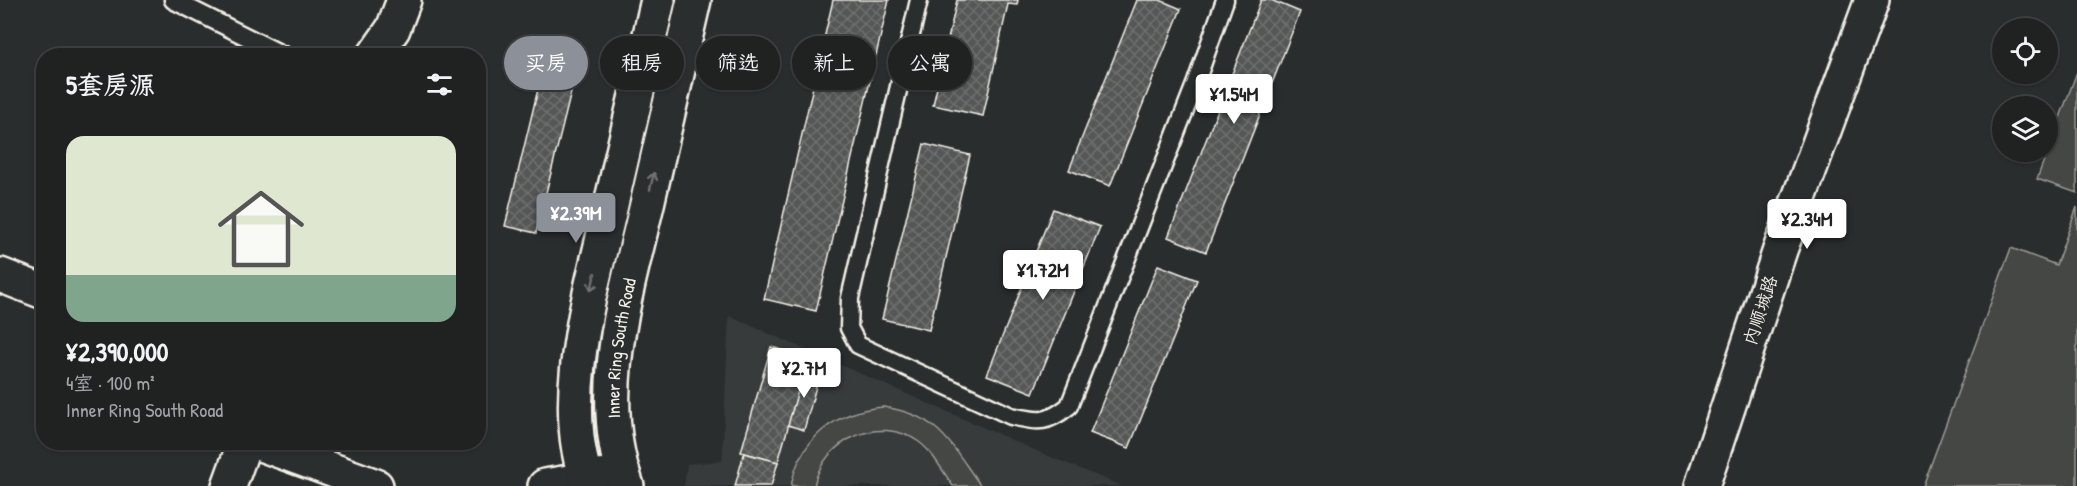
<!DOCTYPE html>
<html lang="zh">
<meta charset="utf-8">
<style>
:root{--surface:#202222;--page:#2d2f2f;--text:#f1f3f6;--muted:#a2a4a5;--line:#3d3f40;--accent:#8c9099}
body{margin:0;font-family:"Patrick Hand","LXGW WenKai TC",sans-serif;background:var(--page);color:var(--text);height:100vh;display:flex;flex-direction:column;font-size:22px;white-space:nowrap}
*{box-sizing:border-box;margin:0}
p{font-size:20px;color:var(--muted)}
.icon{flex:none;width:33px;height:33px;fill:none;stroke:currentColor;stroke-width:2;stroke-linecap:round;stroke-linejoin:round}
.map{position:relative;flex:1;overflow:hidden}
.sheet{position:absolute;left:36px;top:48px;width:450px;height:402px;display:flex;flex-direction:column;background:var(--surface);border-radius:24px;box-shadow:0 2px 4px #0004,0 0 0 2px var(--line)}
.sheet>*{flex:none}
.top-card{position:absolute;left:504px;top:36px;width:570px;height:54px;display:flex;gap:12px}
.buttons{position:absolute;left:1992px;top:18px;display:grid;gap:12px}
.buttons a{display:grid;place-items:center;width:66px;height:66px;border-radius:50%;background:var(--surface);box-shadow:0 2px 4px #0004,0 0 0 2px var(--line);font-size:30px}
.price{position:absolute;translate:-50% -51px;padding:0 14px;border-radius:6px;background:#fff;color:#222;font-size:20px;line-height:39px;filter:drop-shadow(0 2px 3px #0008)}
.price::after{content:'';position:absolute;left:50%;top:36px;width:18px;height:14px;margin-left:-9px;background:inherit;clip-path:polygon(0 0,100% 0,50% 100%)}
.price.current{background:var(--accent);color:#fff}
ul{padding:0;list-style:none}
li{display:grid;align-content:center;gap:12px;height:318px;padding:0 30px}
li span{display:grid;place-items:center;height:186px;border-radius:18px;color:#555}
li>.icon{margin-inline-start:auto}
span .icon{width:108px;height:108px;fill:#fffc;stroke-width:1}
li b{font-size:26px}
h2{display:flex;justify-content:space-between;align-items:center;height:72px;padding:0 30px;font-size:26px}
.pill{padding:0 21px;border-radius:27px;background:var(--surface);box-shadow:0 2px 4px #0004,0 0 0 2px var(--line);font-size:21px;line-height:54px}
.pill.current{background:var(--accent);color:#fff}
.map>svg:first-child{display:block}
</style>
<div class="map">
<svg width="2077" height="486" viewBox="0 0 2077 486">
<defs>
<pattern id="building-cross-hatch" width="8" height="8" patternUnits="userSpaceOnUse" patternTransform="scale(1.5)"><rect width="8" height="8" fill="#555756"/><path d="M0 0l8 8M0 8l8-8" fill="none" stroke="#6e706e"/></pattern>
</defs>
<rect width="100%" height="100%" fill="#2a2d2e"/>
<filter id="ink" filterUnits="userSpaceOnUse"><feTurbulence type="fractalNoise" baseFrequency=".0167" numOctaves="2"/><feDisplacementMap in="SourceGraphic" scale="12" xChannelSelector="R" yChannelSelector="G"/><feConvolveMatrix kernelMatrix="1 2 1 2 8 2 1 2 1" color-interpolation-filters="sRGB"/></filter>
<g filter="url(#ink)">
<!-- built -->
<path fill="#373a3a" d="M729 316 1046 455 1122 486H684L687 464 722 461Z"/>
<!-- green -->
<g fill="#444645" stroke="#9c9c96" stroke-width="1.5">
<path d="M2077 72V193L2037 179Z"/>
<path d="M2077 207V486H1923L2011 248 2056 265Z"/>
<path d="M883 407C940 415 950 444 981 486H953C943 472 933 452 919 442 879 414 823 440 814 486H791C800 438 836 411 883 407Z"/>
</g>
<!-- building -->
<g fill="url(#building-cross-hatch)" stroke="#f4f1e8" stroke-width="1.5">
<path d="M833 0H889L816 311 764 299Z"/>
<path d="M957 0H1018L1017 5 1008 4 983 116 933 105Z"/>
<path d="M1137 0H1160L1181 9 1110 186 1069 170Z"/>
<path d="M1261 0H1271L1300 12 1206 252 1168 237Z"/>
<path d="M546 56 578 64 536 233 505 226Z"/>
<path d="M924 144 970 155 929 330 882 319Z"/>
<path d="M1053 209 1100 227 1033 393 987 375Z"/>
<path d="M1158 265 1197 280 1129 448 1090 433Z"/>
<path d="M771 347 808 357 778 462 741 452Z"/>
<path d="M805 367 820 372 804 430 788 425Z"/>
<path d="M744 453 778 462 771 486H735Z"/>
</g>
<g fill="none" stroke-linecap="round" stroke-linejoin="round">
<defs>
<g id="lane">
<path d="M173 0 285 56"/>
<path d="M919 0 850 298 849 328 858 345 1011 416C1040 422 1046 424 1069 406L1196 82 1225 0"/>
</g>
<g id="street">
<path d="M374 56 393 29 404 0"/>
<path d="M0 275 44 292"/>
<path d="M255 442 376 486"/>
<path d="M229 486 245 442"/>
<path d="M545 486 623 473"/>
</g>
<g id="secondary">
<path d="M589 486C555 403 593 284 612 200 627 133 643 67 658 0"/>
<path id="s1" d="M627 486C593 393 627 292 648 200 663 133 679 67 694 0"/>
<path d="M1702 486 1780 250 1872 0"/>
</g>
</defs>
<!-- lane casing -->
<use href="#lane" stroke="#f4f1e8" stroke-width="21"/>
<!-- street casing -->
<use href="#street" stroke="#f4f1e8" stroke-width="38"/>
<!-- secondary casing -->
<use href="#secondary" stroke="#f4f1e8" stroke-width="38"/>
<!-- lane -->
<use href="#lane" stroke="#2a2d2e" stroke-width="16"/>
<!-- street -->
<use href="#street" stroke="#2a2d2e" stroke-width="33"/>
<!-- secondary -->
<use href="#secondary" stroke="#2a2d2e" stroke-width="33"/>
</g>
<!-- one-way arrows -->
<defs><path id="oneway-shaft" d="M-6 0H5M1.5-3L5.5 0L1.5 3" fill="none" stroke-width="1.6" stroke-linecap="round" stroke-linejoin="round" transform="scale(1.5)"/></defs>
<g stroke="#71726f">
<use href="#oneway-shaft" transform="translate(652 181) rotate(-77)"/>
<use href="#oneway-shaft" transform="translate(593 282) rotate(103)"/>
</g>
</g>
<g text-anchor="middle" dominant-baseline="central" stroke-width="6" stroke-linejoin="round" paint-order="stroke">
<!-- street labels -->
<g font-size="18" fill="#f4f1e8" stroke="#2a2d2e">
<text transform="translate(1760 310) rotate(-72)">内顺城路</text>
<text stroke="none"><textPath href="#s1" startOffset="140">Inner Ring South Road</textPath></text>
</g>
</g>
</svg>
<div class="buttons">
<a><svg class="icon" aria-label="locate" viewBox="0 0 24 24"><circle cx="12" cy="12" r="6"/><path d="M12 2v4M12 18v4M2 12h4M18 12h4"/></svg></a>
<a><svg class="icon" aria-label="layers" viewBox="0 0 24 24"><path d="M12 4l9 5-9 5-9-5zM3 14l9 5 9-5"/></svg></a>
</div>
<b class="price" style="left:1234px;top:125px">¥1.54M</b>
<b class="price current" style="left:576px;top:244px">¥2.39M</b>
<b class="price" style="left:1807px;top:250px">¥2.34M</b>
<b class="price" style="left:1043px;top:301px">¥1.72M</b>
<b class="price" style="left:804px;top:399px">¥2.7M</b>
<div class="top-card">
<a class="pill current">买房</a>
<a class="pill">租房</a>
<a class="pill">筛选</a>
<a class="pill">新上</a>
<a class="pill">公寓</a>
</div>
<section class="sheet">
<h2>5套房源<svg class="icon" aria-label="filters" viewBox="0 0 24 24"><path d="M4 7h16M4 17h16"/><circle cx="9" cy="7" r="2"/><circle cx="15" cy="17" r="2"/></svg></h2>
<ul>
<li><span style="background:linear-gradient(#dfe7d0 75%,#7fa58c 0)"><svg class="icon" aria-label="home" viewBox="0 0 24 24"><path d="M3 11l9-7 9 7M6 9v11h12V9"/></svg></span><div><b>¥2,390,000</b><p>4室 · 100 m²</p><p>Inner Ring South Road</p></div></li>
</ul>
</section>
</div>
